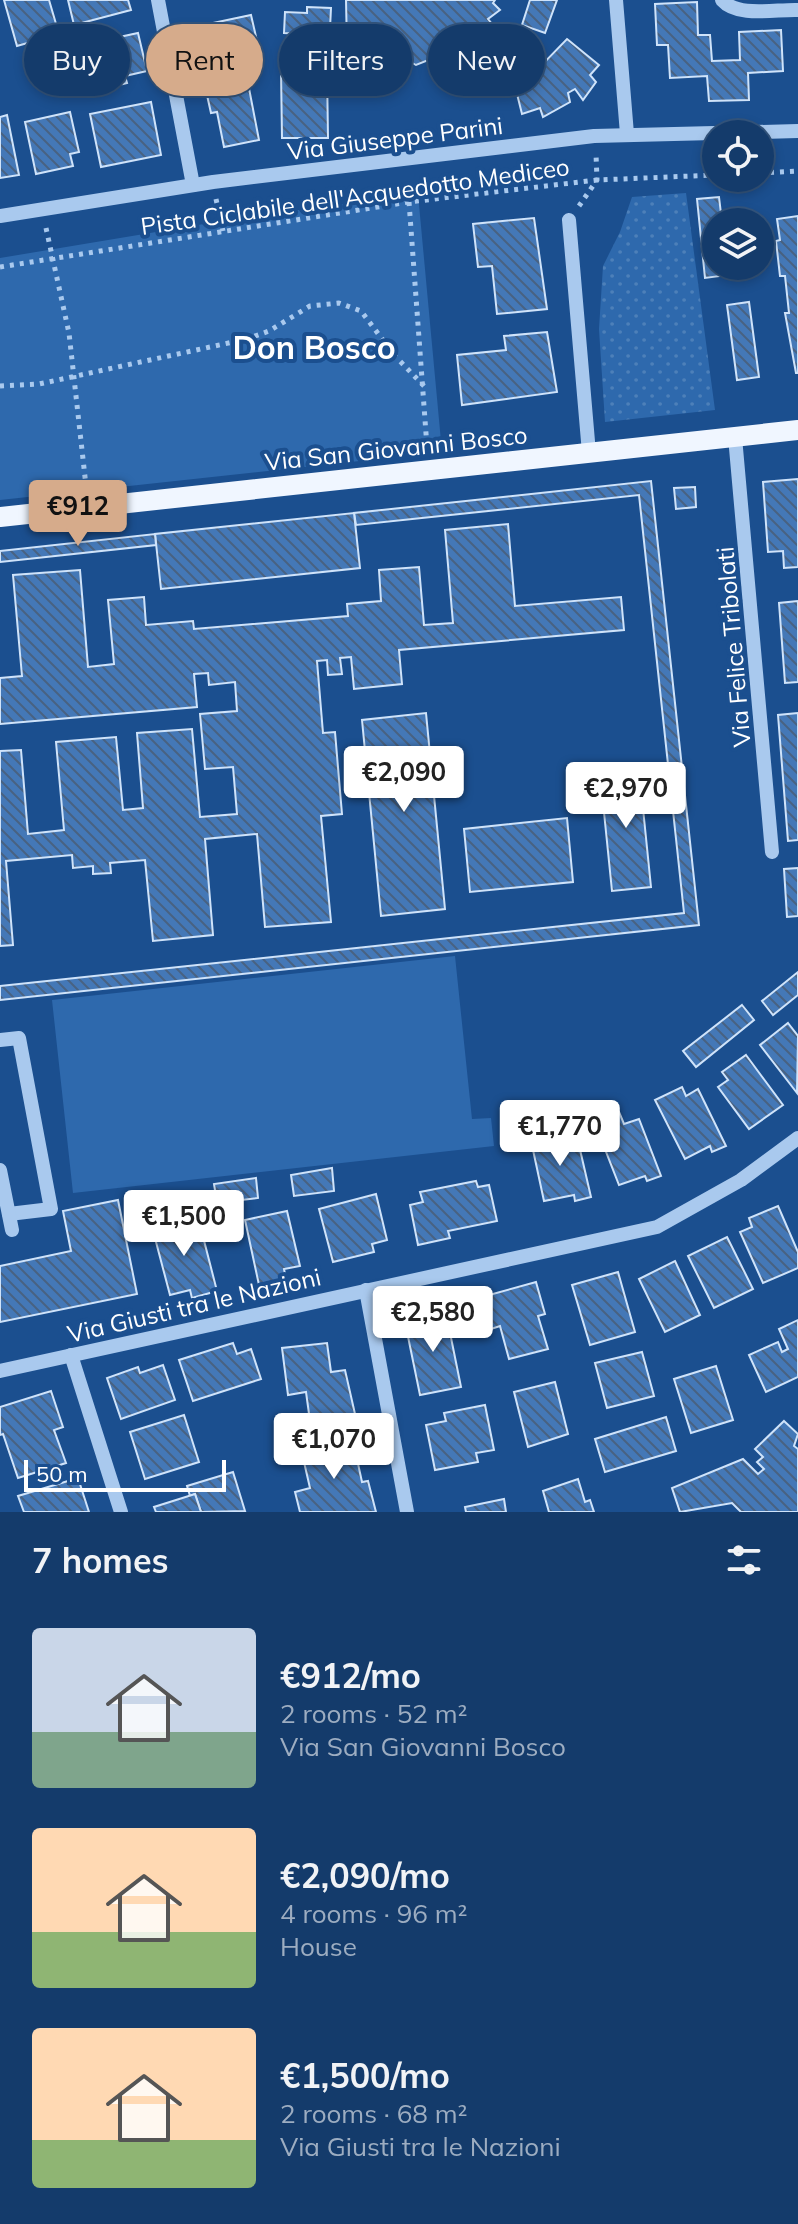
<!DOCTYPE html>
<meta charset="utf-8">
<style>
:root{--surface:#143b6b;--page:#214673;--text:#f1f3f6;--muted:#9dadc1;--line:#33557e;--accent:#d6ab8b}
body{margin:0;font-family:Mulish,sans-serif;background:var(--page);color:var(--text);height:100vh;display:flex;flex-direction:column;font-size:30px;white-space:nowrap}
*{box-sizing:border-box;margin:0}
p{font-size:26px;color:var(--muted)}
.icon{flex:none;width:44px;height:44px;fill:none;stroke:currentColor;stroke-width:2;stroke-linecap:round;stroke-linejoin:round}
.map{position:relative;height:1512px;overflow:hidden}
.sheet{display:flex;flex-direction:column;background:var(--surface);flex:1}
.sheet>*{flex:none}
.hud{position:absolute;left:24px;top:24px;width:750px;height:72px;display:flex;gap:16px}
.controls{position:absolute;left:702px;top:120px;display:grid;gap:16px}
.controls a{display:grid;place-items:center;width:72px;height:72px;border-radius:50%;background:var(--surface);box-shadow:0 4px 12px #0003,0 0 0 2px var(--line);font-size:40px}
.scale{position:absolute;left:24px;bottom:20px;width:202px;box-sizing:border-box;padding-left:8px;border:4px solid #fff;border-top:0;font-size:22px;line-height:28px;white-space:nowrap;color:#fff;-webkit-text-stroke:6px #1b4f8f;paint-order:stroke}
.price{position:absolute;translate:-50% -68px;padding:0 18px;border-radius:8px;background:#fff;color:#222;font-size:26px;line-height:52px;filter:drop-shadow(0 2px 4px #0008)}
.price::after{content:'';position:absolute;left:50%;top:48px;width:24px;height:18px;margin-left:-12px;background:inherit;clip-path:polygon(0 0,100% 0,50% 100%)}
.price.on{background:var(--accent);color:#111}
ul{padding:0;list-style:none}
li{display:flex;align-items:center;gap:24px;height:200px;padding:0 32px}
li span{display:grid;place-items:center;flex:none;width:224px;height:160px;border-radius:8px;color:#555}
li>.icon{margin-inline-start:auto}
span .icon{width:96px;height:96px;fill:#fffc;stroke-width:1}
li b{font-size:34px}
h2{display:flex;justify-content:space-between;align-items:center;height:96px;padding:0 32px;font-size:34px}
.tag{padding:0 28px;border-radius:36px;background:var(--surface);box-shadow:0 4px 12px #0003,0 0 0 2px var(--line);font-size:28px;line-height:72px}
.tag.on{background:var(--accent);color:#111}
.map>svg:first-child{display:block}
</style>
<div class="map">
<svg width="798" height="1512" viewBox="0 0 798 1512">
<defs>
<pattern id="grass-dots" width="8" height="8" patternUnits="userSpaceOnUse" patternTransform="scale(2)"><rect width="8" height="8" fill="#2e69ad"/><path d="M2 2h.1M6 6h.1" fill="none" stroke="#4d80b9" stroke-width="1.8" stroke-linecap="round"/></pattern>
<pattern id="building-back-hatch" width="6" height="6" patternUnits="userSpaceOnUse" patternTransform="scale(2)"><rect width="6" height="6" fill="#4478b7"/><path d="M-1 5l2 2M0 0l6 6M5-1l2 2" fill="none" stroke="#486282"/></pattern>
</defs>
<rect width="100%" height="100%" fill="#1b4f8f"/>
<!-- grass -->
<path fill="url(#grass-dots)" d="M686 193 715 410 605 422 599 329 603 266 620 232 632 197Z"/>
<!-- park -->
<g fill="#2e69ad">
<path d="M418 194 442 452 0 500V258L240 218Z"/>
<path d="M455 956 472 1119 491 1118 494 1146 73 1193 52 1000Z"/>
</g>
<!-- building -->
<g fill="url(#building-back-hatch)" stroke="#cfe3fa" stroke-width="2">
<path d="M4 0H49L59 34 17 46Z"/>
<path d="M68 0H128L131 10 74 25Z"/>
<path d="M346 0H495L493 3 500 10 488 19 492 24 486 27 483 34 496 43 478 49 466 59 451 58 446 53 416 65 398 55 395 77 384 95 348 96Z"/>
<path d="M530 0H557L545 33 522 25Z"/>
<path d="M697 2 698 35H710L712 61 740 60 739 32 781 30 783 71 748 73 749 100 709 101 707 76 670 78 668 45H657L655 4Z"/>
<path d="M307 7 331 8 329 49 305 48V34L284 33 285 12 307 13Z"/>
<path d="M251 15 260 54 203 67 194 27Z"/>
<path d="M138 33 147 71 125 76 127 83 90 92 80 46 109 34 110 39Z"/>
<path d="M567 39 599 65 590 75 596 82 583 100 575 89 568 93 570 102 543 117 540 108 522 114 513 78 537 70Z"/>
<path d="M281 70H327L328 138H282Z"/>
<path d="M247 78 259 140 224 147 217 112 211 113 205 86Z"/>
<path d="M151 102 161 155 101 167 90 114Z"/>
<path d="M70 112 79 152 70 154 73 166 36 174 25 122Z"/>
<path d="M7 115 19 175 0 178V117Z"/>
<path d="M719 197 722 222H716V266H727L728 275 705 278 697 199Z"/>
<path d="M798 216V373H796L785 313H789L785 276H780L776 241 780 240 777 219Z"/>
<path d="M534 218 547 309 497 314 492 266 478 267 473 224Z"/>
<path d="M749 302 759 377 737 380 727 305Z"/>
<path d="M547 332 557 392 462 405 457 355 506 350 504 336Z"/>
<path d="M798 479V567L784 568 783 551 768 552 763 482Z"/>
<path d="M651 481 699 925 0 1000V986L684 913 639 495 356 525 354 513Z"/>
<path d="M695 487 696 507 676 509 674 488Z"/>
<path d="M354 513 360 568 161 589 155 534Z"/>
<path d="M508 524 515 606 621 597 624 630 399 650 402 684 354 689 351 657 340 658 342 674 328 675 327 660 317 661 323 733 335 732 342 814 321 816 331 922 265 927 257 834 205 839 213 935 153 941 145 860 110 863 111 873 93 874V866L73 868 72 855 6 861 13 945 0 946V751L21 750 28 834 64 830 56 742 116 737 123 810 143 808 137 733 192 729 200 817 237 814 233 767 205 769 200 714 237 711 235 682 209 685 208 673 194 674 197 707 0 724V678L22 676 13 575 80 570 88 667 114 664 108 600 144 597 146 625 193 621 194 629 348 616 347 604 381 601 379 570 419 567 424 625 453 623 445 530Z"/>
<path d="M155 534 156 545 0 562V551Z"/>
<path d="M798 601V682L785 683 779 603Z"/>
<path d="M426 713 445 909 381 916 362 720Z"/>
<path d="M798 713V840L788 841 778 715Z"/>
<path d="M639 769 651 887 612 891 600 773Z"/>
<path d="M567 818 573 882 470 892 464 829Z"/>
<path d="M798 868V916L787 917 784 869Z"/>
<path d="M798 972V995L773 1015 762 1001Z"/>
<path d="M742 1005 754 1020 696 1067 683 1051Z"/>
<path d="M788 1023 798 1036 797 1093 760 1045Z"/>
<path d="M746 1055 783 1105 749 1129 718 1087 728 1080 722 1072Z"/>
<path d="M682 1087 686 1096 698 1089 726 1146 712 1152 710 1146 685 1159 655 1100Z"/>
<path d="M619 1112 624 1124 639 1119 661 1176 647 1181 645 1176 619 1185 594 1121Z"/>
<path d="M553 1131 556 1145 578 1141 591 1197 575 1201 574 1195 544 1201 530 1136Z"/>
<path d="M332 1168 334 1191 294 1196 291 1175Z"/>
<path d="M256 1178 258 1198 217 1203 214 1184Z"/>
<path d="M476 1181 478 1187 489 1185 497 1221 448 1231 450 1238 418 1245 410 1205 423 1202 420 1192Z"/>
<path d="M376 1194 387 1240 372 1244 374 1252 333 1262 319 1209Z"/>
<path d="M118 1200 137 1294 0 1322V1266L71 1251 63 1211Z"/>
<path d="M778 1206 798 1252V1268L763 1283 740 1232 752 1227 749 1218Z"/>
<path d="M287 1211 300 1266 284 1269 286 1279 259 1285 245 1220Z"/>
<path d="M179 1216 182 1229 200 1225 217 1291 192 1298 190 1290 170 1295 151 1223Z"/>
<path d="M727 1237 753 1289 714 1308 688 1256Z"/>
<path d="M675 1261 700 1315 665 1332 639 1279Z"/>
<path d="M618 1272 635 1332 590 1345 572 1285Z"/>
<path d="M536 1282 545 1314 538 1316 548 1349 509 1359 500 1326 491 1329 482 1297Z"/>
<path d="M446 1313 461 1387 420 1395 405 1322Z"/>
<path d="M798 1320V1377L766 1392 749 1355 778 1342 782 1352 788 1349 779 1329Z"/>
<path d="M233 1343 237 1354 251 1349 261 1379 193 1401 179 1360Z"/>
<path d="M327 1343 331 1372 345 1370 355 1414 310 1421 306 1392 288 1395 282 1348Z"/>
<path d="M642 1352 654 1396 607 1408 595 1363Z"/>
<path d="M163 1365 175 1400 121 1419 107 1378 138 1367 140 1373Z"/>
<path d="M716 1366 733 1420 691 1433 674 1379Z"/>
<path d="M555 1382 568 1434 528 1447 514 1392Z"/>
<path d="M51 1391 63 1427 54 1430 66 1463 18 1478 3 1434 0 1435V1407Z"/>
<path d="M485 1405 494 1450 476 1453 478 1462 435 1470 426 1425 446 1421 444 1413Z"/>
<path d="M184 1415 199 1462 145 1479 130 1432Z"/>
<path d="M666 1417 676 1451 605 1472 595 1439Z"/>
<path d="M784 1421 798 1434 794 1446 798 1449V1512H741L732 1503 680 1512 672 1488 743 1459 758 1474 764 1469 757 1462 763 1457 755 1449Z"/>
<path d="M345 1436 351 1461 357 1459 362 1482 368 1481 376 1512H300L295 1492 310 1488 304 1462 309 1461 305 1446Z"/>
<path d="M233 1472 245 1511 201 1512 195 1494 190 1496 187 1486Z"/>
<path d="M78 1478 89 1512H24L18 1496Z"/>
<path d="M578 1479 585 1502 590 1500 594 1512H549L543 1491Z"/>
<path d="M195 1494 201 1512H156L154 1507Z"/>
<path d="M504 1499 506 1512H466L465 1507Z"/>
</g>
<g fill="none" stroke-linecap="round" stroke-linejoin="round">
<!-- path -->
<g stroke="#a9c9ee" stroke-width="5" stroke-dasharray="4 6" stroke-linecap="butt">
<path d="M760 173 798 171"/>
<path d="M216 199 223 231"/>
<path d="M409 202 427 447"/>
<path d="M579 206 597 180 596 154"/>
<path d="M46 228 69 333 86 486"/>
<path d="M0 267 409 202 597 180 716 175"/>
<path d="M0 386 39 384 247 339 269 331 310 306 339 303 361 311 395 356 424 386"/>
</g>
<!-- minor -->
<g stroke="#a9c9ee" stroke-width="14">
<path d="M158 0 193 185"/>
<path d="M616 0 627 134"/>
<path d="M722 0C738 18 776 9 798 10"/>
<path d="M0 216 213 182 594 136 798 131"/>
<path d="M569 220 589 453"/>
<path d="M735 437 772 852"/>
<path d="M0 1040 19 1038 51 1209 9 1214"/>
<path d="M0 1170 12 1230"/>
<path d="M366 1290 407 1512"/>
<path d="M71 1355 121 1512"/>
<path d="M0 1371 657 1227 741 1180 798 1138"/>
</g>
<!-- major -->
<path stroke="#f0f6ff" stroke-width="20" d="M0 517 798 430"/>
</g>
<g text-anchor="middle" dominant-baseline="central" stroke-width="8" stroke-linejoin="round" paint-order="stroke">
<!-- street labels -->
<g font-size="24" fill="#fff" stroke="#1b4f8f">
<text transform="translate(395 138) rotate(-7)">Via Giuseppe Parini</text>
<text transform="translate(355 196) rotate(-8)">Pista Ciclabile dell'Acquedotto Mediceo</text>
<text transform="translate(396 448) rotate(-6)">Via San Giovanni Bosco</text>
<text transform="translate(733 647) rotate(-95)">Via Felice Tribolati</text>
<text transform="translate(194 1305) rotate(-13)">Via Giusti tra le Nazioni</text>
</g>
<!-- district labels -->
<g font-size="32" font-weight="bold" fill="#fff" stroke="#1b4f8f">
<text x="314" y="347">Don Bosco</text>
</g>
</g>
</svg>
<div class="controls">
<a><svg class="icon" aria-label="locate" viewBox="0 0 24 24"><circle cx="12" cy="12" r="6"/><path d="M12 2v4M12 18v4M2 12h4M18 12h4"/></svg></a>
<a><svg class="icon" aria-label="layers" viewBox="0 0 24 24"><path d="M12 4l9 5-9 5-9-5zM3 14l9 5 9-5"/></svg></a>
</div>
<div class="scale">50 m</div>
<b class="price on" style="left:78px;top:548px">€912</b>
<b class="price" style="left:404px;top:814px">€2,090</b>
<b class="price" style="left:626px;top:830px">€2,970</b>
<b class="price" style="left:560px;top:1168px">€1,770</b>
<b class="price" style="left:184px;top:1258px">€1,500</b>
<b class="price" style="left:433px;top:1354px">€2,580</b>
<b class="price" style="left:334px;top:1481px">€1,070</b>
<div class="hud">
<a class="tag">Buy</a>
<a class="tag on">Rent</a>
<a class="tag">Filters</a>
<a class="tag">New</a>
</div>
</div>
<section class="sheet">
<h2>7 homes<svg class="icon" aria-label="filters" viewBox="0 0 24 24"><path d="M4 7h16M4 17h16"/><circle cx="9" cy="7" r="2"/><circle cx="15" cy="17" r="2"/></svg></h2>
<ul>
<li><span style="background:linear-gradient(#c9d6e8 65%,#7fa58c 0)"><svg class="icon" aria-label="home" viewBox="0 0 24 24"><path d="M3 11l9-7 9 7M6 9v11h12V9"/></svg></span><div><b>€912/mo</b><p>2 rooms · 52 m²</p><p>Via San Giovanni Bosco</p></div></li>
<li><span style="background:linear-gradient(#ffd9b3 65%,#8fb573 0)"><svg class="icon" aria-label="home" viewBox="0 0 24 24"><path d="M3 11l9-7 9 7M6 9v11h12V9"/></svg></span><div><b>€2,090/mo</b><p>4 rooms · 96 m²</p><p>House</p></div></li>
<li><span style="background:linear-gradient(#ffd9b3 70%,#8fb573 0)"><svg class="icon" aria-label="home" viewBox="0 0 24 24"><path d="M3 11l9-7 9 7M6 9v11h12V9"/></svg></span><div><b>€1,500/mo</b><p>2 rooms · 68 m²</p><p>Via Giusti tra le Nazioni</p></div></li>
</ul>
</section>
